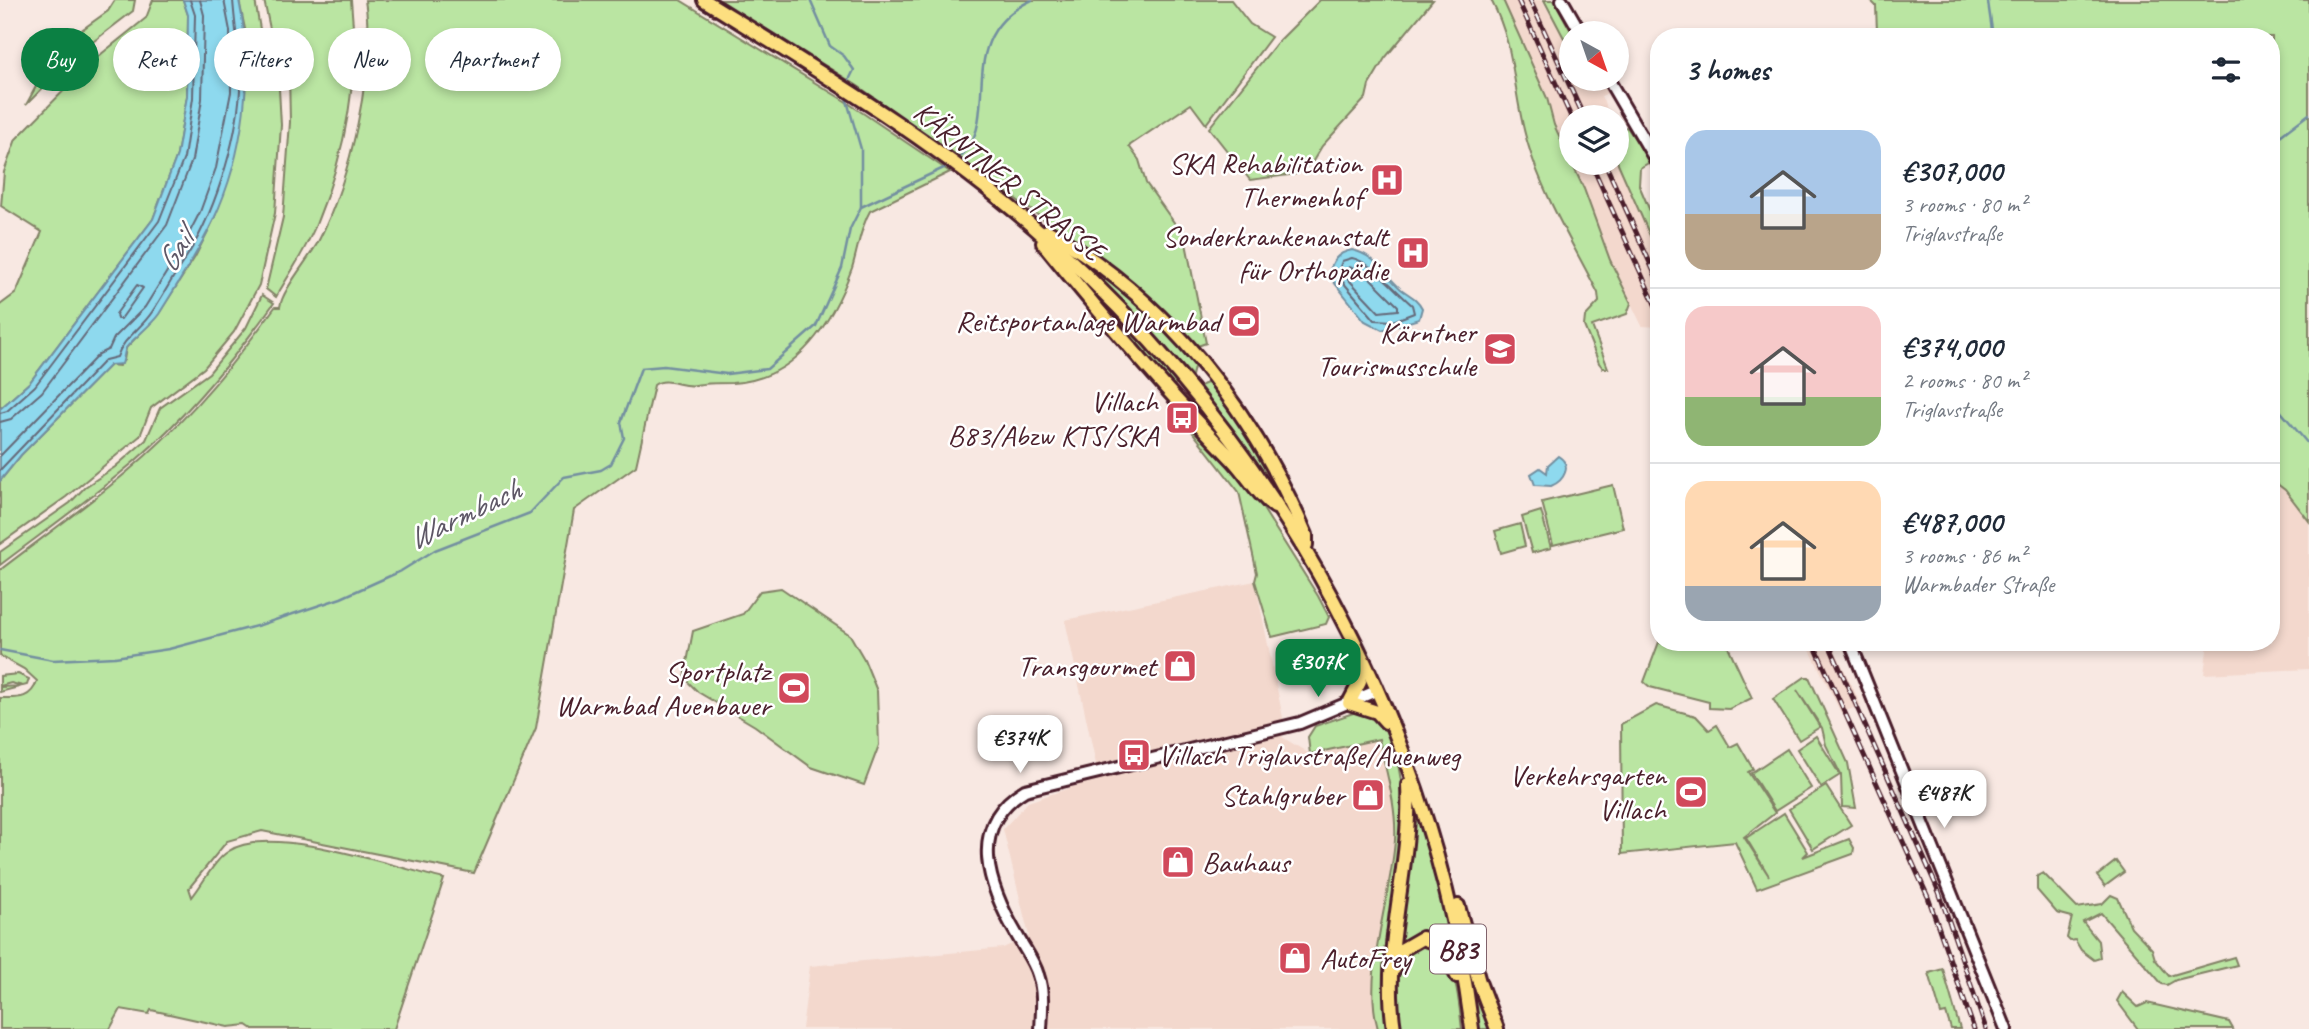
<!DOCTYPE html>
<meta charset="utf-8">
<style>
:root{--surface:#fff;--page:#f6f6f7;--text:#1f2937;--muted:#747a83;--line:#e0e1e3;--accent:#0b8043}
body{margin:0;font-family:Caveat,sans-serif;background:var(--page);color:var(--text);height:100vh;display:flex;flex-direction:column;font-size:26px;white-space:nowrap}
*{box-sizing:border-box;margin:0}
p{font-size:23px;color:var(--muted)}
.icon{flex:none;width:38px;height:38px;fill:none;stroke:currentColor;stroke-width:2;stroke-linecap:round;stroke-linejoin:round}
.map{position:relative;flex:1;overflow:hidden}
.panel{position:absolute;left:1650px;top:28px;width:630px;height:623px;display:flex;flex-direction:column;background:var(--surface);border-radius:28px;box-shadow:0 4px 10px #0003}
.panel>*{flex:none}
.hud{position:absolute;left:21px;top:28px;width:665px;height:63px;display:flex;gap:14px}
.needle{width:46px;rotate:140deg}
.buttons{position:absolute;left:1559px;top:21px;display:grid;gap:14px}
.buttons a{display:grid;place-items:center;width:70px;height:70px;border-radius:50%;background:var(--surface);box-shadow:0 4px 10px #0003;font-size:35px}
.price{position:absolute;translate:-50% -60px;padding:0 16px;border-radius:14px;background:#fff;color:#222;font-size:23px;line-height:46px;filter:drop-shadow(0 2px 4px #0008)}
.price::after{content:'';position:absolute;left:50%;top:42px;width:21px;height:16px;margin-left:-10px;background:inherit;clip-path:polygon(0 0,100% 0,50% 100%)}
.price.active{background:var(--accent);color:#fff}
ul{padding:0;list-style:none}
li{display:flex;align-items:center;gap:21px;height:175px;padding:0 35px}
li+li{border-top:2px solid var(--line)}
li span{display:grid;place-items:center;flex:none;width:196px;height:140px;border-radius:21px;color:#555}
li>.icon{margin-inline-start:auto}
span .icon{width:84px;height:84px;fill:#fffc;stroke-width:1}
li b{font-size:30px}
h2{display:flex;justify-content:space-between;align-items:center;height:84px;padding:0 35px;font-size:30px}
.tag{padding:0 24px;border-radius:32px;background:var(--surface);box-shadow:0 4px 10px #0003;font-size:24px;line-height:63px}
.tag.active{background:var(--accent);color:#fff}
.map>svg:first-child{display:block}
</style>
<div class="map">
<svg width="2309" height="1029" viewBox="0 0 2309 1029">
<rect width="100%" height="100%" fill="#f8e8e2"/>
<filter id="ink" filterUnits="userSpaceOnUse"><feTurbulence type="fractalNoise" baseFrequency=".0143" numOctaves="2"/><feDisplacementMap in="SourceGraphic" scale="14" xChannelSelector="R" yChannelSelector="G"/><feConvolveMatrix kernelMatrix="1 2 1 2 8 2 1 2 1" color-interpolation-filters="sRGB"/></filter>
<g filter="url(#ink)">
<!-- built -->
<g fill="#f3d8cd">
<path d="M1503 0H1542L1564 37 1571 34 1572 79H1600L1608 93 1601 96 1611 117H1572V163L1617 161 1659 256V327L1642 326 1610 260 1584 189 1554 125 1547 98Z"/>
<path d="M2272 481 2285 490 2309 521V669L2204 674 2208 642H2272Z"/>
<path d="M1255 581 1283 718 1282 737 1310 754 1379 738 1394 807 1395 840 1378 951V1029H802L810 966 1003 948 1029 936 1003 829 1028 802 1099 778 1065 620Z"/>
<path d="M1806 642H1831L1861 705 1841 713Z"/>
</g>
<!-- green -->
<g fill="#bae5a2" stroke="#828266" stroke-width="2">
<path d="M115 0H135L133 11 72 58 26 105 39 81 58 64 76 34 108 11Z"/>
<path d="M153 0H183L188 15 187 96 177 155 153 219 30 382 0 409V305L16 293 42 232 1 206 4 172 16 139 95 59 146 18Z"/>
<path d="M239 0H255L261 35 278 71 281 125 275 213 259 285 234 332 204 368 151 408 140 436 66 497 0 544V481L21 455 110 365 119 366 124 360 126 348 158 315 195 257 214 219 231 171 245 29Z"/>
<path d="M264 0H351C359 78 347 149 317 222 307 248 290 273 276 297L266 289 283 217 290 122 289 72 270 29Z"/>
<path d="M365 0H680L845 101 950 172 870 211C860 228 858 249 852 268 832 323 797 380 732 383 719 383 705 383 696 385 681 388 667 376 654 385L636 466 574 510 536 728 474 873 262 831 227 841 189 888 192 897C203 884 214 860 229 851 270 823 395 867 444 879L394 1029H253L247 1025 228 1027 151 1010 149 1014 121 1009 110 1029H0V698C17 698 31 700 37 681L24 669 0 656V570C43 537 87 506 128 471 185 423 232 367 275 307H280C282 290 309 259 318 242 350 180 376 69 365 0Z"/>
<path d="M720 0H1231L1250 24 1271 37 1206 124 1191 104 1129 146 1139 160 1146 183 1185 238 1206 343 1195 347 1183 334 1178 320 1167 321 1118 273 945 148 858 86Z"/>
<path d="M1320 0H1433L1385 58 1369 85 1366 98 1322 146 1313 161 1296 174 1250 180 1209 128 1276 44Z"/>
<path d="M1491 0H1503L1547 98 1554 125 1584 189 1610 260 1631 303 1627 314 1592 326 1608 368H1603L1599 363 1584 326 1585 317 1599 302 1598 293C1573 244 1542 194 1527 141 1512 91 1517 49 1491 0Z"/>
<path d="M1544 0H1554L1572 33 1564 38Z"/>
<path d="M1870 0H2309V521L2285 490 2272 480V37H1871L1877 32 1876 6Z"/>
<path d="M1627 127 1650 162 1640 168 1639 185 1659 232V256L1617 161V141L1624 138 1622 129Z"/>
<path d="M1076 253 1140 303 1195 363 1192 376Z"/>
<path d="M1082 280 1120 316 1180 384 1170 385Z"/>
<path d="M262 295 274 303C233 360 189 414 136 460 93 497 46 530 0 565V552L70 503 85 487 115 467 146 440 160 408 209 373 246 328Z"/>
<path d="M1207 383 1214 384 1239 417 1278 488 1273 486 1200 386Z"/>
<path d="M1162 393H1165L1204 439 1238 469 1318 596 1329 617 1326 624 1272 637 1255 581 1257 573 1239 492Z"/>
<path d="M1613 485 1623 528 1553 545 1542 502Z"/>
<path d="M1541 511 1551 548 1532 553 1522 517Z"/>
<path d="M1520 524 1525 546 1501 553 1495 531Z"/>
<path d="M781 588 850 635 864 659 877 691 879 745 864 785 811 767 755 726 698 692 684 678 693 631 743 614 760 591Z"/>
<path d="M1659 642H1726L1752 698 1729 709 1709 708V702L1650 687 1644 682Z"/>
<path d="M18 674 29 679 27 685 0 692V687L23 686 11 683 0 686V676Z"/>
<path d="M1805 677H1809L1848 763 1856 808 1842 807 1841 775 1826 745 1822 728 1797 690 1820 727 1799 740 1773 699Z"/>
<path d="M1656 705 1696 716 1709 730 1717 725 1730 747 1738 743 1753 769 1748 772 1775 813 1744 837 1769 876 1746 838 1784 813 1808 852 1803 857 1849 839 1854 848 1853 854 1757 889 1735 842 1622 854 1621 724Z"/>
<path d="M1359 711C1376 712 1385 727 1391 742 1420 817 1390 894 1384 970 1383 990 1384 1010 1389 1029H1378C1362 973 1391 898 1395 840 1397 806 1386 772 1379 739L1310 754 1308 737 1315 726Z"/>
<path d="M1816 736 1840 775 1821 787 1797 749Z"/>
<path d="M1787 749 1811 788 1775 811 1751 773Z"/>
<path d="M1826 786 1851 825 1813 849 1789 809Z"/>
<path d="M1414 803 1447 919 1451 946 1441 940 1397 949Z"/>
<path d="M2116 861 2124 872 2105 886 2097 876Z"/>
<path d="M2043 873 2077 908 2102 904 2111 895 2118 898 2131 927 2152 949 2155 959 2169 976 2234 957 2237 965 2176 980 2167 985 2162 984 2101 913 2083 922 2098 941 2100 958 2094 960 2081 950 2075 940 2070 941 2067 938 2072 917 2057 913 2037 890V876Z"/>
<path d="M1420 944C1458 946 1458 1000 1462 1029H1401C1393 1001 1390 959 1420 944Z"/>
<path d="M1943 969 1960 1029H1951L1946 1013 1941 1014 1929 973Z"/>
<path d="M1471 979H1473L1492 1029H1479Z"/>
<path d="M2122 992 2138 1007 2147 1003 2229 1022 2233 1029H2138L2117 1001Z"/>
</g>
<!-- water -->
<g fill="#8ed9ee" stroke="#738fa0" stroke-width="2">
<path d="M183 0H239C254 72 245 153 213 221 198 253 178 283 159 314 151 326 132 339 126 348 124 352 124 359 122 364L110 365 21 455 0 481V409L30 382 153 219 177 155 187 96 188 15Z"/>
<path d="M1352 250C1376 255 1384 274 1401 289 1410 296 1417 298 1422 308L1419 319 1382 330 1365 321 1329 276C1331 261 1337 253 1352 250Z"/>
<path d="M1558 456C1573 465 1564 481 1551 486L1535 485 1531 474 1540 468 1547 473 1548 465Z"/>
</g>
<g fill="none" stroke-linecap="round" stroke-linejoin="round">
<!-- shore -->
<g stroke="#656979" stroke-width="2">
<path d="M1352 258C1370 261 1397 292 1412 305L1414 313 1393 321 1375 320 1337 275 1342 261Z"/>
<path d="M1349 267 1364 272 1398 306V310L1379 312 1348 279 1346 272Z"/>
<path d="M137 285 143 288 121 319H117L116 314Z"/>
<path d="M0 413 7 411 35 386 159 221 184 158 193 98 195 15 190 0"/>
<path d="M0 422 11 419 42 392 167 225 192 160 202 99 204 15 200 0"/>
<path d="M0 456 99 354 109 349 114 338 145 307 181 249 200 212 216 168 231 92 230 31 224 0"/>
<path d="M0 470 105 360 117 357C123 338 141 329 152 312 163 296 172 278 183 262 213 219 237 142 240 90 241 60 235 30 233 0"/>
</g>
<!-- stream -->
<g stroke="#738fa0" stroke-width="2.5">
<path d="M810 0 830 46 844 56 854 70 847 84"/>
<path d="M1988 2 1993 37"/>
<path d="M845 94 861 149V207"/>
<path d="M2272 142 2309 114"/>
<path d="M956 160C1008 122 947 40 1032 0"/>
<path d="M2272 401 2309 445"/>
<path d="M0 650 53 660 115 657 169 649 260 625 341 598 401 571 435 550 530 513 564 477 601 470 611 464 624 438 621 422 641 368 664 366 727 374 767 369 816 326 842 268 850 229 861 207 948 166"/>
</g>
<defs>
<g id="secondary">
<path d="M1562 0 1581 33"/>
<path d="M1608 79 1659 166"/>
<path d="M1850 642 2006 1029"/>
<path d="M1041 1029C1042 1011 1044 992 1038 975 1034 961 1025 950 1018 937 989 888 965 826 1025 790L1300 723 1376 691"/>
</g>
<g id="primary">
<path d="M704 0C825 75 949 149 1055 246 1280 450 1433 726 1472 1029"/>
<path d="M1047 231C1165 297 1254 412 1306 535V545"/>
<path d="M1043 243C1103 317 1166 391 1233 460 1247 475 1258 495 1275 507"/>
<path d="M1357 663 1360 682 1349 703 1377 712 1386 722"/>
<path d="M1458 906 1479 982 1497 1029"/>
<path d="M1394 969 1403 949 1422 938 1442 945 1457 976"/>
<path d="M1394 1029C1381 947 1412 868 1408 785"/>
</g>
</defs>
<!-- secondary casing -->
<use href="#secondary" stroke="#4a1f2b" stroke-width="16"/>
<!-- primary casing -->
<use href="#primary" stroke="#4a1f2b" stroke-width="18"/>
<!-- secondary -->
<use href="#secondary" stroke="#fff" stroke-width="10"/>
<!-- primary -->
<use href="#primary" stroke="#fddf80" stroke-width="12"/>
<defs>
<g id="rail">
<path d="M1518 0 1572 119"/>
<path d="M1530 0 1584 117"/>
<path d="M1591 163 1659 313"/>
<path d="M1605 163 1659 283"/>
<path d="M1813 642 1928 897 1974 1029"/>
<path d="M1828 642 1939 892 1986 1029"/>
</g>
</defs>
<!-- rail casing -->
<use href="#rail" stroke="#4a1f2b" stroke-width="5"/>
<!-- rail -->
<use href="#rail" stroke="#fff" stroke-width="2.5" stroke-dasharray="8" stroke-linecap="butt"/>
</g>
</g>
<!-- icons -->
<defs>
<symbol id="hospital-square" viewBox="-11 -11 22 22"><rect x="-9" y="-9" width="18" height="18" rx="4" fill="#d1495b" stroke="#fff"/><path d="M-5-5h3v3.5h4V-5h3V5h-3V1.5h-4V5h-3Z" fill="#fff"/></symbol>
<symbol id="stadium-square" viewBox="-11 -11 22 22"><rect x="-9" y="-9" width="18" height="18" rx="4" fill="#d1495b" stroke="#fff"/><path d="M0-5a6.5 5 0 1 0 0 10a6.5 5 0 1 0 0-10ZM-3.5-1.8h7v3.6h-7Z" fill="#fff"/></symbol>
<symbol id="school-square" viewBox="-11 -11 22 22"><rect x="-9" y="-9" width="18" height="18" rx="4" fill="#d1495b" stroke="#fff"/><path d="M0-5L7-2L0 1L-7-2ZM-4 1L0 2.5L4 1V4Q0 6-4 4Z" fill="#fff"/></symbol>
<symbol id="bus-square" viewBox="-11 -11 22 22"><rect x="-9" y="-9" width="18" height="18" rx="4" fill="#d1495b" stroke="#fff"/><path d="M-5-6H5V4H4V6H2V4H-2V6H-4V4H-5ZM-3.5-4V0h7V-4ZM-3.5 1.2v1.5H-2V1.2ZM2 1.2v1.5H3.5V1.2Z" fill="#fff"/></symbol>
<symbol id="shop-square" viewBox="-11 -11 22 22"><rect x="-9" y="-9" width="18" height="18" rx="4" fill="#d1495b" stroke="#fff"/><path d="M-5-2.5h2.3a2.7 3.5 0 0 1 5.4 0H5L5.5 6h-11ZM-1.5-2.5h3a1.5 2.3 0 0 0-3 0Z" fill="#fff"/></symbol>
</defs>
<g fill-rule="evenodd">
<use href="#hospital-square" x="1368" y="161" width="38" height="38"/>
<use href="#hospital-square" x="1394" y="234" width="38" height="38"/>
<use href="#stadium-square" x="1225" y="302" width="38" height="38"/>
<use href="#school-square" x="1481" y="330" width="38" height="38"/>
<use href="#bus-square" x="1163" y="399" width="38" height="38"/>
<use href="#shop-square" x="1161" y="647" width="38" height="38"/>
<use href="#stadium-square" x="775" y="669" width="38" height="38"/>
<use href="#bus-square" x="1115" y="736" width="38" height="38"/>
<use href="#stadium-square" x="1672" y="773" width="38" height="38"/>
<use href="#shop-square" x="1349" y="776" width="38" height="38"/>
<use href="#shop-square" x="1159" y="843" width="38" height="38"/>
<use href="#shop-square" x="1276" y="939" width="38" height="38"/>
</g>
<g text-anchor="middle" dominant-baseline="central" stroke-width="5" stroke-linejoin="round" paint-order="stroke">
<!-- shield labels -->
<rect fill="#fff" stroke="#80626b" stroke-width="2" x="1430" y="924.5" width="56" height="49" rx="5"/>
<g font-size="28" font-weight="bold" fill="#4a1f2b">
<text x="1458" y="949">B83</text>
</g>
<!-- poi labels -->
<g font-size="30" fill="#4a1f2b" stroke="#fff" text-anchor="end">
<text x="1362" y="163">SKA Rehabilitation<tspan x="1362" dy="34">Thermenhof</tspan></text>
<text x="1388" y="236">Sonderkrankenanstalt<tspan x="1388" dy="34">für Orthopädie</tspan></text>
<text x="1220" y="321">Reitsportanlage Warmbad</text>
<text x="1476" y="332">Kärntner<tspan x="1476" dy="34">Tourismusschule</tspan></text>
<text x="1158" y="401">Villach<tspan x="1158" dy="34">B83/Abzw KTS/SKA</tspan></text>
<text x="1156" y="666">Transgourmet</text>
<text x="770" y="671">Sportplatz<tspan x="770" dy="34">Warmbad Auenbauer</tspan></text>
<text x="1158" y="755" text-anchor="start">Villach Triglavstraße/Auenweg</text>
<text x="1666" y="775">Verkehrsgarten<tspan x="1666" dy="34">Villach</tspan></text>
<text x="1344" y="795">Stahlgruber</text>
<text x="1202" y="862" text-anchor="start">Bauhaus</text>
<text x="1320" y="958" text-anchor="start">AutoFrey</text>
</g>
<!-- street labels -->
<g font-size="30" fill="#4a1f2b" stroke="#fff">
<text transform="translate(1009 181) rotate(39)">KÄRNTNER STRASSE</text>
</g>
<!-- water labels -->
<g font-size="32" font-style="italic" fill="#5e5766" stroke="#fff">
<text transform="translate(175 251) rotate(-58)">Gail</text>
<text transform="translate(464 514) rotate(-26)">Warmbach</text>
</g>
</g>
</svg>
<div class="buttons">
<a><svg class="needle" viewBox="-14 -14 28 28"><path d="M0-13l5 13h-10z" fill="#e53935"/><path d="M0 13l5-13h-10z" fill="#747a83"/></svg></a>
<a><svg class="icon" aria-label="layers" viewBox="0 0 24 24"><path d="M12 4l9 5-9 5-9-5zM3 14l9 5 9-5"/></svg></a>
</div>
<b class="price active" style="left:1318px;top:699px">€307K</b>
<b class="price" style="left:1020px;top:775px">€374K</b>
<b class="price" style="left:1944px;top:830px">€487K</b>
<div class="hud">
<a class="tag active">Buy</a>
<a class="tag">Rent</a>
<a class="tag">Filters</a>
<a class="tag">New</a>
<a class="tag">Apartment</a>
</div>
<section class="panel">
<h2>3 homes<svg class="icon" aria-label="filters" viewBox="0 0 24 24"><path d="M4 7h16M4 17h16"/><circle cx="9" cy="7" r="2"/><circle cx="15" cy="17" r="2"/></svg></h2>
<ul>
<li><span style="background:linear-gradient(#a9c7e8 60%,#b9a48a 0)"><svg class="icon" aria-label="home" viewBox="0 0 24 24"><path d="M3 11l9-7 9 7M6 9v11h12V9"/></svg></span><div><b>€307,000</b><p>3 rooms · 80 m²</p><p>Triglavstraße</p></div></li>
<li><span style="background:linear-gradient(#f6c9c9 65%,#8fb573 0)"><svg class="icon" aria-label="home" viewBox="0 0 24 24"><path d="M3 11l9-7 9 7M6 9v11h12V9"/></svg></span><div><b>€374,000</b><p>2 rooms · 80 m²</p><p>Triglavstraße</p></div></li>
<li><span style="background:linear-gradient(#ffd9b3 75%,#9aa5b1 0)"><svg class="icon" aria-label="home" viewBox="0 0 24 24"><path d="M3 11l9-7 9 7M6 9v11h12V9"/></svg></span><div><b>€487,000</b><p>3 rooms · 86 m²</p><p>Warmbader Straße</p></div></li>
</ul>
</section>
</div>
